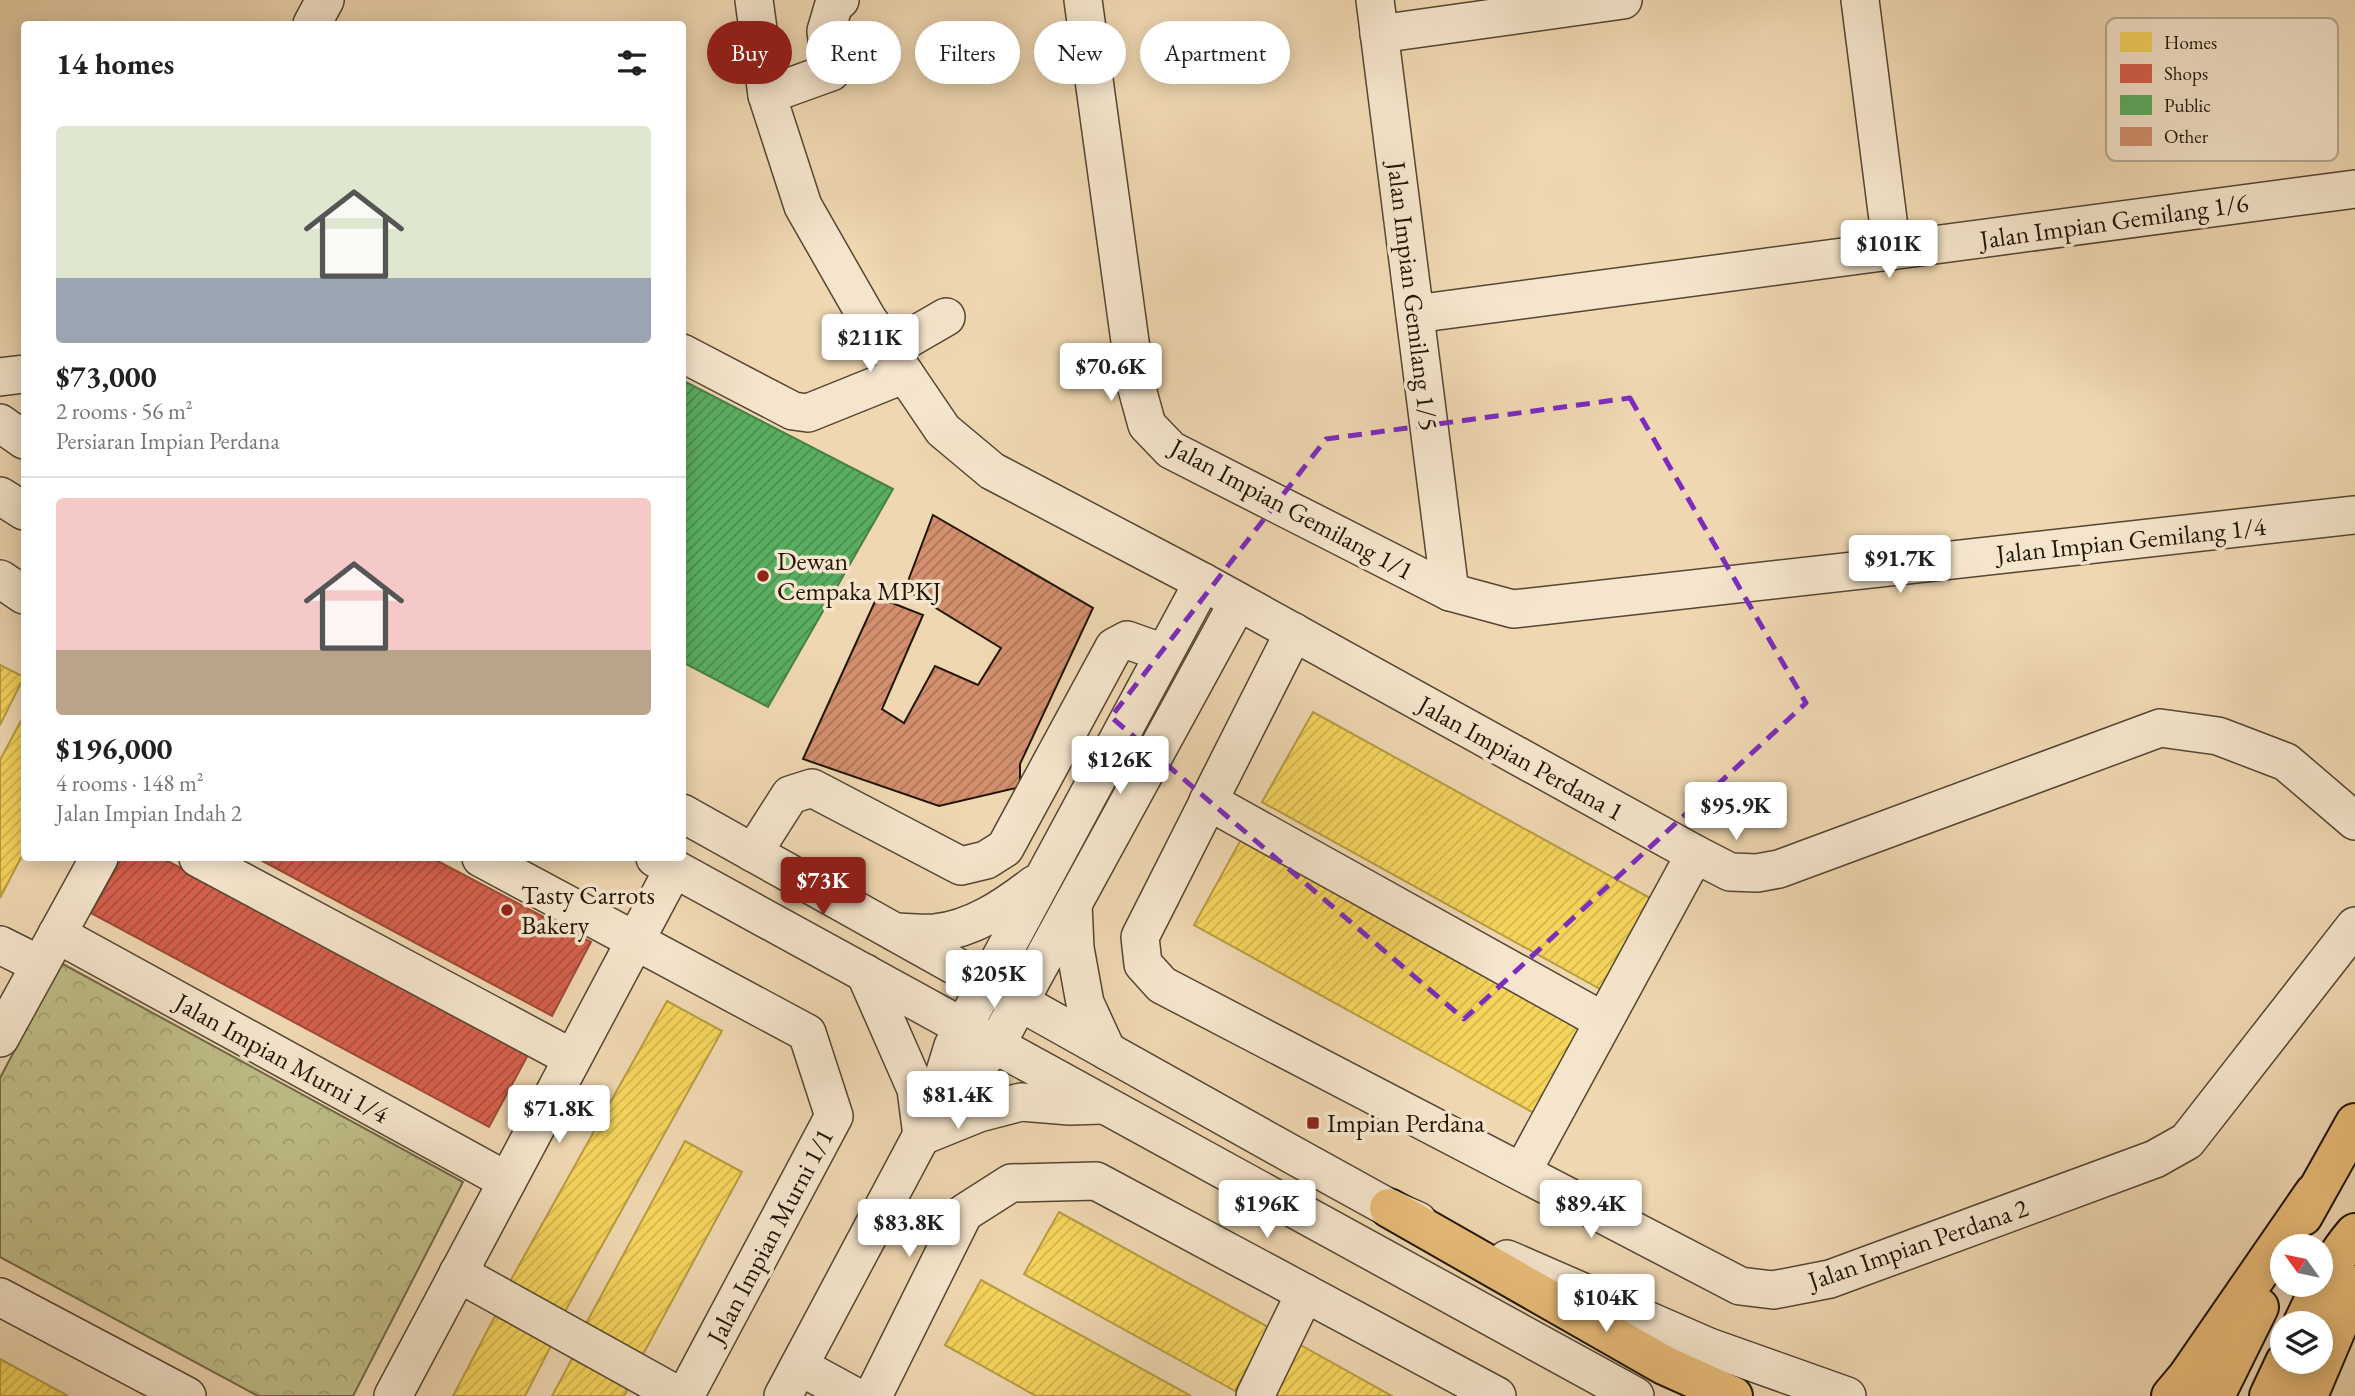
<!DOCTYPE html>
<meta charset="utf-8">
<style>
:root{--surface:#fff;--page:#f2f2f2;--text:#202124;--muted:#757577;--line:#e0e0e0;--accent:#8f2418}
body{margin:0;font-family:"EB Garamond",serif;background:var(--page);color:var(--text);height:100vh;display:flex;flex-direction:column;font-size:26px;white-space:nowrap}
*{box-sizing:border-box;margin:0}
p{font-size:23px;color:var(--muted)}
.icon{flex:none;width:38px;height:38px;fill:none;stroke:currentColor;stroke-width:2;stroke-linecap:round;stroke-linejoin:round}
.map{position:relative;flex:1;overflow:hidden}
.sheet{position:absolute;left:21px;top:21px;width:665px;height:840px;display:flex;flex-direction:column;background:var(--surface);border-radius:7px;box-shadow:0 4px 18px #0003}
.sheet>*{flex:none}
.hud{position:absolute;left:707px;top:21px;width:665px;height:63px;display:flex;gap:14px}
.needle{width:46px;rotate:303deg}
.fabs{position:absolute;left:2270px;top:1234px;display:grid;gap:14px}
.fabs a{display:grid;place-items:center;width:63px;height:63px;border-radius:50%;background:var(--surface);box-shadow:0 4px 18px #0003;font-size:35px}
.price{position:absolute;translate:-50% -60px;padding:0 16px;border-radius:7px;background:#fff;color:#222;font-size:23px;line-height:46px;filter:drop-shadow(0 2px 4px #0008)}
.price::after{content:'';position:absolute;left:50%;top:42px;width:21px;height:16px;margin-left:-10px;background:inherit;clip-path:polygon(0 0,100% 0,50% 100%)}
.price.current{background:var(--accent);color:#fff}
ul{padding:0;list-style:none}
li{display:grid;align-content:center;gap:14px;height:371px;padding:0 35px}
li+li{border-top:2px solid var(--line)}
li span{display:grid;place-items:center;height:217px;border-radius:7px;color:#555}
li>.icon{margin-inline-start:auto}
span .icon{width:126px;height:126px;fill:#fffc;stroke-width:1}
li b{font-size:30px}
h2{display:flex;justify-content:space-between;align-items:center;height:84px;padding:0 35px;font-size:30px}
.tag{padding:0 24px;border-radius:32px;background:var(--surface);box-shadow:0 4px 18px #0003;font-size:24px;line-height:63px}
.tag.current{background:var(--accent);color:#fff}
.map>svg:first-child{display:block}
</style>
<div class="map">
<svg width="2355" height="1396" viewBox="0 0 2355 1396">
<defs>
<pattern id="park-crowns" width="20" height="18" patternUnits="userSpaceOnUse" patternTransform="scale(1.75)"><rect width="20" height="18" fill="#bfbd88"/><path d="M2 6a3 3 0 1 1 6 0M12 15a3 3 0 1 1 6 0" fill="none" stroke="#a4a274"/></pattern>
<pattern id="homes-hatch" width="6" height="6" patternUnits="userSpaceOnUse" patternTransform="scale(1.75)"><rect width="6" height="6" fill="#f6d55c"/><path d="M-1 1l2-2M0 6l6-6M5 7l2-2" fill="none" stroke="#d3b64e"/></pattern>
<pattern id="shops-hatch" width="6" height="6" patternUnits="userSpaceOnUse" patternTransform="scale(1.75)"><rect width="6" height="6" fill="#d6604d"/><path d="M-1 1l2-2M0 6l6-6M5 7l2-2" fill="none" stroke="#ad4e3e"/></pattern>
<pattern id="public-hatch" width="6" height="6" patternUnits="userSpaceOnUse" patternTransform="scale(1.75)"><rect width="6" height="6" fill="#5aae61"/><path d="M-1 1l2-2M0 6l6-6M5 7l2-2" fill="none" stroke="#4a8d4e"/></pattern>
<pattern id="building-hatch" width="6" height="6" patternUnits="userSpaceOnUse" patternTransform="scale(1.75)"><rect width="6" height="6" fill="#d38f6e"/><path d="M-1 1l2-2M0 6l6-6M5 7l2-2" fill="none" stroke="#ab7458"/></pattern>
</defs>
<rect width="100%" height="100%" fill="#efd7b1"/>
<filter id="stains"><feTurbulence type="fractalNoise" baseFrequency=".00286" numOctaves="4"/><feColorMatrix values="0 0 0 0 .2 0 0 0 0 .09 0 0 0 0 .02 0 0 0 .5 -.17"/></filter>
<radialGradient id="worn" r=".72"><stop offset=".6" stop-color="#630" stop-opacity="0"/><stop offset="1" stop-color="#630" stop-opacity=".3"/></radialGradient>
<!-- park -->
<path fill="url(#park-crowns)" stroke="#706a48" stroke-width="2" d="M61 963 463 1182 353 1396H258L0 1257V1078Z"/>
<!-- homes -->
<g fill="url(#homes-hatch)" stroke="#b69c42" stroke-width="2">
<path d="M0 665 24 677 0 725Z"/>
<path d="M1313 712 1659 903 1609 994 1262 802Z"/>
<path d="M24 715V852L0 898V760Z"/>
<path d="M1244 834 1591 1026 1541 1117 1194 925Z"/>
<path d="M667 1001 722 1031 563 1315 508 1285Z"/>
<path d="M685 1141 742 1172 640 1360 583 1329Z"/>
<path d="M1059 1212 1270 1328 1235 1391 1024 1274Z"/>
<path d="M981 1280 1191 1396H1036L945 1345Z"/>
<path d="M495 1316 552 1344 525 1396H453Z"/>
<path d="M1297 1343 1392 1396H1267Z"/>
<path d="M575 1353 632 1382 624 1396H552Z"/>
<path d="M0 1359 68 1396H0Z"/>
</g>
<!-- shops -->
<g fill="url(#shops-hatch)" stroke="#a04a38" stroke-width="2">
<path d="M122 858H162L529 1053 489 1127 91 913Z"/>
<path d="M257 858H432L591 942 552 1016Z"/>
</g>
<!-- public -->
<path fill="url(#public-hatch)" stroke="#498046" stroke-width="2" d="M682 380 893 489 768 707 682 662Z"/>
<!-- building -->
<path fill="url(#building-hatch)" stroke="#211607" stroke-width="2" d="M933 515 1093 608 1020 764V787L939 806 803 759 877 597 923 615 882 709 904 723 935 666 978 685 1001 648 905 589Z"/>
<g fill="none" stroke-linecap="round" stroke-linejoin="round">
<defs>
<g id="minor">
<path d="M754 0 767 95 803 206 867 318 943 430 992 471 1203 582 1695 854 1730 872 1757 873 1779 869 2160 728 2218 736 2286 762 2355 821"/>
<path d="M1083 0 1136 385 1147 425 1171 450 1450 592 1513 609 2355 515"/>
<path d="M1375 0 1450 592"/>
<path d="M1860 0 1892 251"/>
<path d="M312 24 325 0"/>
<path d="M1379 34 1623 0"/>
<path d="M767 95 831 72 826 31 834 4 840 0"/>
<path d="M1415 314 2355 189"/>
<path d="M889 350 946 317"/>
<path d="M682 353 793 411 808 413 905 374"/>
<path d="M0 377 24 374"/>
<path d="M0 423 24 440"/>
<path d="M0 496 24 511"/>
<path d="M0 579 24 595"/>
<path d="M1294 632 1140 937 1143 964 1162 985 1740 1286 1773 1290 1830 1279 2155 1159 2187 1141 2355 926"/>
<path d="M1208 801 1603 1021"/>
<path d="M682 813 1293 1155 1389 1208 1418 1221"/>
<path d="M753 853 790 795 812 788 961 866 986 860 1005 848 1114 647 1127 640 1164 653"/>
<path d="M198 858 572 1058"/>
<path d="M481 858 807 1033 834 1116 685 1396"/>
<path d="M655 858 1635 1396"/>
<path d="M1073 904 1075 948 1085 1003 1107 1051"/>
<path d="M895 932C908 932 922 934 935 933 973 929 1005 907 1035 884"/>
<path d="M57 934 507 1181"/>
<path d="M0 945 40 965"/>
<path d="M865 973 916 1089 922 1136"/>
<path d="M0 1038 99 858"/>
<path d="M941 1099 965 1079 996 1045 1238 602"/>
<path d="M922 1136 979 1113 1021 1102 1070 1106 1102 1105"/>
<path d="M1522 1172 1695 854"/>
<path d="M1507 1259 1709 1347 1847 1396"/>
<path d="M458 1273 679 1396"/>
<path d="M0 1297 187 1396"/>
<path d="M799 1366 854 1396"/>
<path d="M393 1396 674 868"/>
<path d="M783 1396 941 1099 945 1072 953 1046 1203 582"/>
<path d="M873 1396 964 1213 1011 1183 1096 1181 1497 1396"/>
<path d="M1255 1396 1305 1293"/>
</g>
<g id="highway">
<path d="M1389 1208 1664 1365 1733 1396"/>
<path d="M2303 1216 2355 1123"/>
<path d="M2303 1323C2318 1292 2332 1259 2355 1233"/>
<path d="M2171 1396 2187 1377 2314 1193"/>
<path d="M2215 1396 2259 1307"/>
<path d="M2269 1396 2285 1362"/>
<path d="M2308 1396 2355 1285"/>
</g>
</defs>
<!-- minor casing -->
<use href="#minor" stroke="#544632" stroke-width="40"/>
<!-- highway casing -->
<use href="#highway" stroke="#211607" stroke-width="42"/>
<!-- minor -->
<use href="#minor" stroke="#f5e5cc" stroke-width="37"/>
<!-- highway -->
<use href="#highway" stroke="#e8bc78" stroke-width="38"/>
</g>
<!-- marked area -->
<path fill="none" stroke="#7b2cbf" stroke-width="5" stroke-dasharray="14 9" stroke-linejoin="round" d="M1630 398 1806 703 1464 1019 1111 717 1326 439Z"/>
<!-- markers -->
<g fill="#8f2418" stroke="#f5e5cc" stroke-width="2.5">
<circle cx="763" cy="576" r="7"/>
<circle cx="507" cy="910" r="7"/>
<rect x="1306" y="1116" width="14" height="14" rx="3.5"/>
</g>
<g text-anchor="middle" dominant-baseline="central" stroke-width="7" stroke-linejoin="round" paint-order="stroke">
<!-- street labels -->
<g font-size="26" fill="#211607" stroke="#f5e5cc">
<text transform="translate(2114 221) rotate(-8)">Jalan Impian Gemilang 1/6</text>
<text transform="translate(1413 296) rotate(83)">Jalan Impian Gemilang 1/5</text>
<text transform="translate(1292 509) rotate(28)">Jalan Impian Gemilang 1/1</text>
<text transform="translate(2131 540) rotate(-6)">Jalan Impian Gemilang 1/4</text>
<text transform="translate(1521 758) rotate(29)">Jalan Impian Perdana 1</text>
<text transform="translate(282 1058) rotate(29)">Jalan Impian Murni 1/4</text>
<text transform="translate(770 1236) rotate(-62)">Jalan Impian Murni 1/1</text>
<text transform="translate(1918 1244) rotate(-19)">Jalan Impian Perdana 2</text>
</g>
<!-- poi labels -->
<g font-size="26" fill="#211607" stroke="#f5e5cc" text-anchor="start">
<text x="777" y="561">Dewan<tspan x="777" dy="30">Cempaka MPKJ</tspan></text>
<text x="521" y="895">Tasty Carrots<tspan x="521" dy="30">Bakery</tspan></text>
<text x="1327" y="1123">Impian Perdana</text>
</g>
</g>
<!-- legend -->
<rect x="2106" y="18" width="232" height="143" rx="10" fill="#f5e5cc" stroke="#b5a791" stroke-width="2"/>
<rect x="2120" y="32" width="32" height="20" fill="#f6d55c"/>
<rect x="2120" y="64" width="32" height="19" fill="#d6604d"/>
<rect x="2120" y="95" width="32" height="20" fill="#5aae61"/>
<rect x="2120" y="127" width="32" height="19" fill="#d38f6e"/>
<g font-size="19" fill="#211607">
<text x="2164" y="49">Homes</text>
<text x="2164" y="80">Shops</text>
<text x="2164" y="112">Public</text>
<text x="2164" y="143">Other</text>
</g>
<rect width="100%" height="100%" filter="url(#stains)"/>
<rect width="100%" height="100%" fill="url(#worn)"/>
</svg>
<div class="fabs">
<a><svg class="needle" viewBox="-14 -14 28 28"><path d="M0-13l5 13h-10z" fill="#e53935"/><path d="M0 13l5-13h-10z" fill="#757577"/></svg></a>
<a><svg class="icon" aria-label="layers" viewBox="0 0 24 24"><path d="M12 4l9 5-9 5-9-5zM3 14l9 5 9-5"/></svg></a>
</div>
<b class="price" style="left:1889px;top:280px">$101K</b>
<b class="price" style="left:870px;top:374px">$211K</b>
<b class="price" style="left:1111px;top:403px">$70.6K</b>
<b class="price" style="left:1900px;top:595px">$91.7K</b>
<b class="price" style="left:1120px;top:796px">$126K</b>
<b class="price" style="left:1736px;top:842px">$95.9K</b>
<b class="price current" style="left:823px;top:917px">$73K</b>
<b class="price" style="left:994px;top:1010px">$205K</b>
<b class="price" style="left:958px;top:1131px">$81.4K</b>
<b class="price" style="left:559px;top:1145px">$71.8K</b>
<b class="price" style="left:1267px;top:1240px">$196K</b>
<b class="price" style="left:1591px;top:1240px">$89.4K</b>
<b class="price" style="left:909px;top:1259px">$83.8K</b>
<b class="price" style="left:1606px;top:1334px">$104K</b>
<div class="hud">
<a class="tag current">Buy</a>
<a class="tag">Rent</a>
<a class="tag">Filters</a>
<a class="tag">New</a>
<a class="tag">Apartment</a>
</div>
<section class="sheet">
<h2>14 homes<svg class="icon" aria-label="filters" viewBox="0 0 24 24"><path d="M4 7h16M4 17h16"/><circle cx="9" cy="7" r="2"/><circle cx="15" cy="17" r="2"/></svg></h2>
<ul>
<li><span style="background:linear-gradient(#dfe7d0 70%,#9aa5b1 0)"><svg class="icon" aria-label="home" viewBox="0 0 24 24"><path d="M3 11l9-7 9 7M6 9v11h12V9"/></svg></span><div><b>$73,000</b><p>2 rooms · 56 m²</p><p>Persiaran Impian Perdana</p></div></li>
<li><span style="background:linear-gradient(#f6c9c9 70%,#b9a48a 0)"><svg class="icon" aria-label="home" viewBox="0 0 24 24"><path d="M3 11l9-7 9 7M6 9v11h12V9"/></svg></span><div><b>$196,000</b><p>4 rooms · 148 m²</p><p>Jalan Impian Indah 2</p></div></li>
</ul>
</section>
</div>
